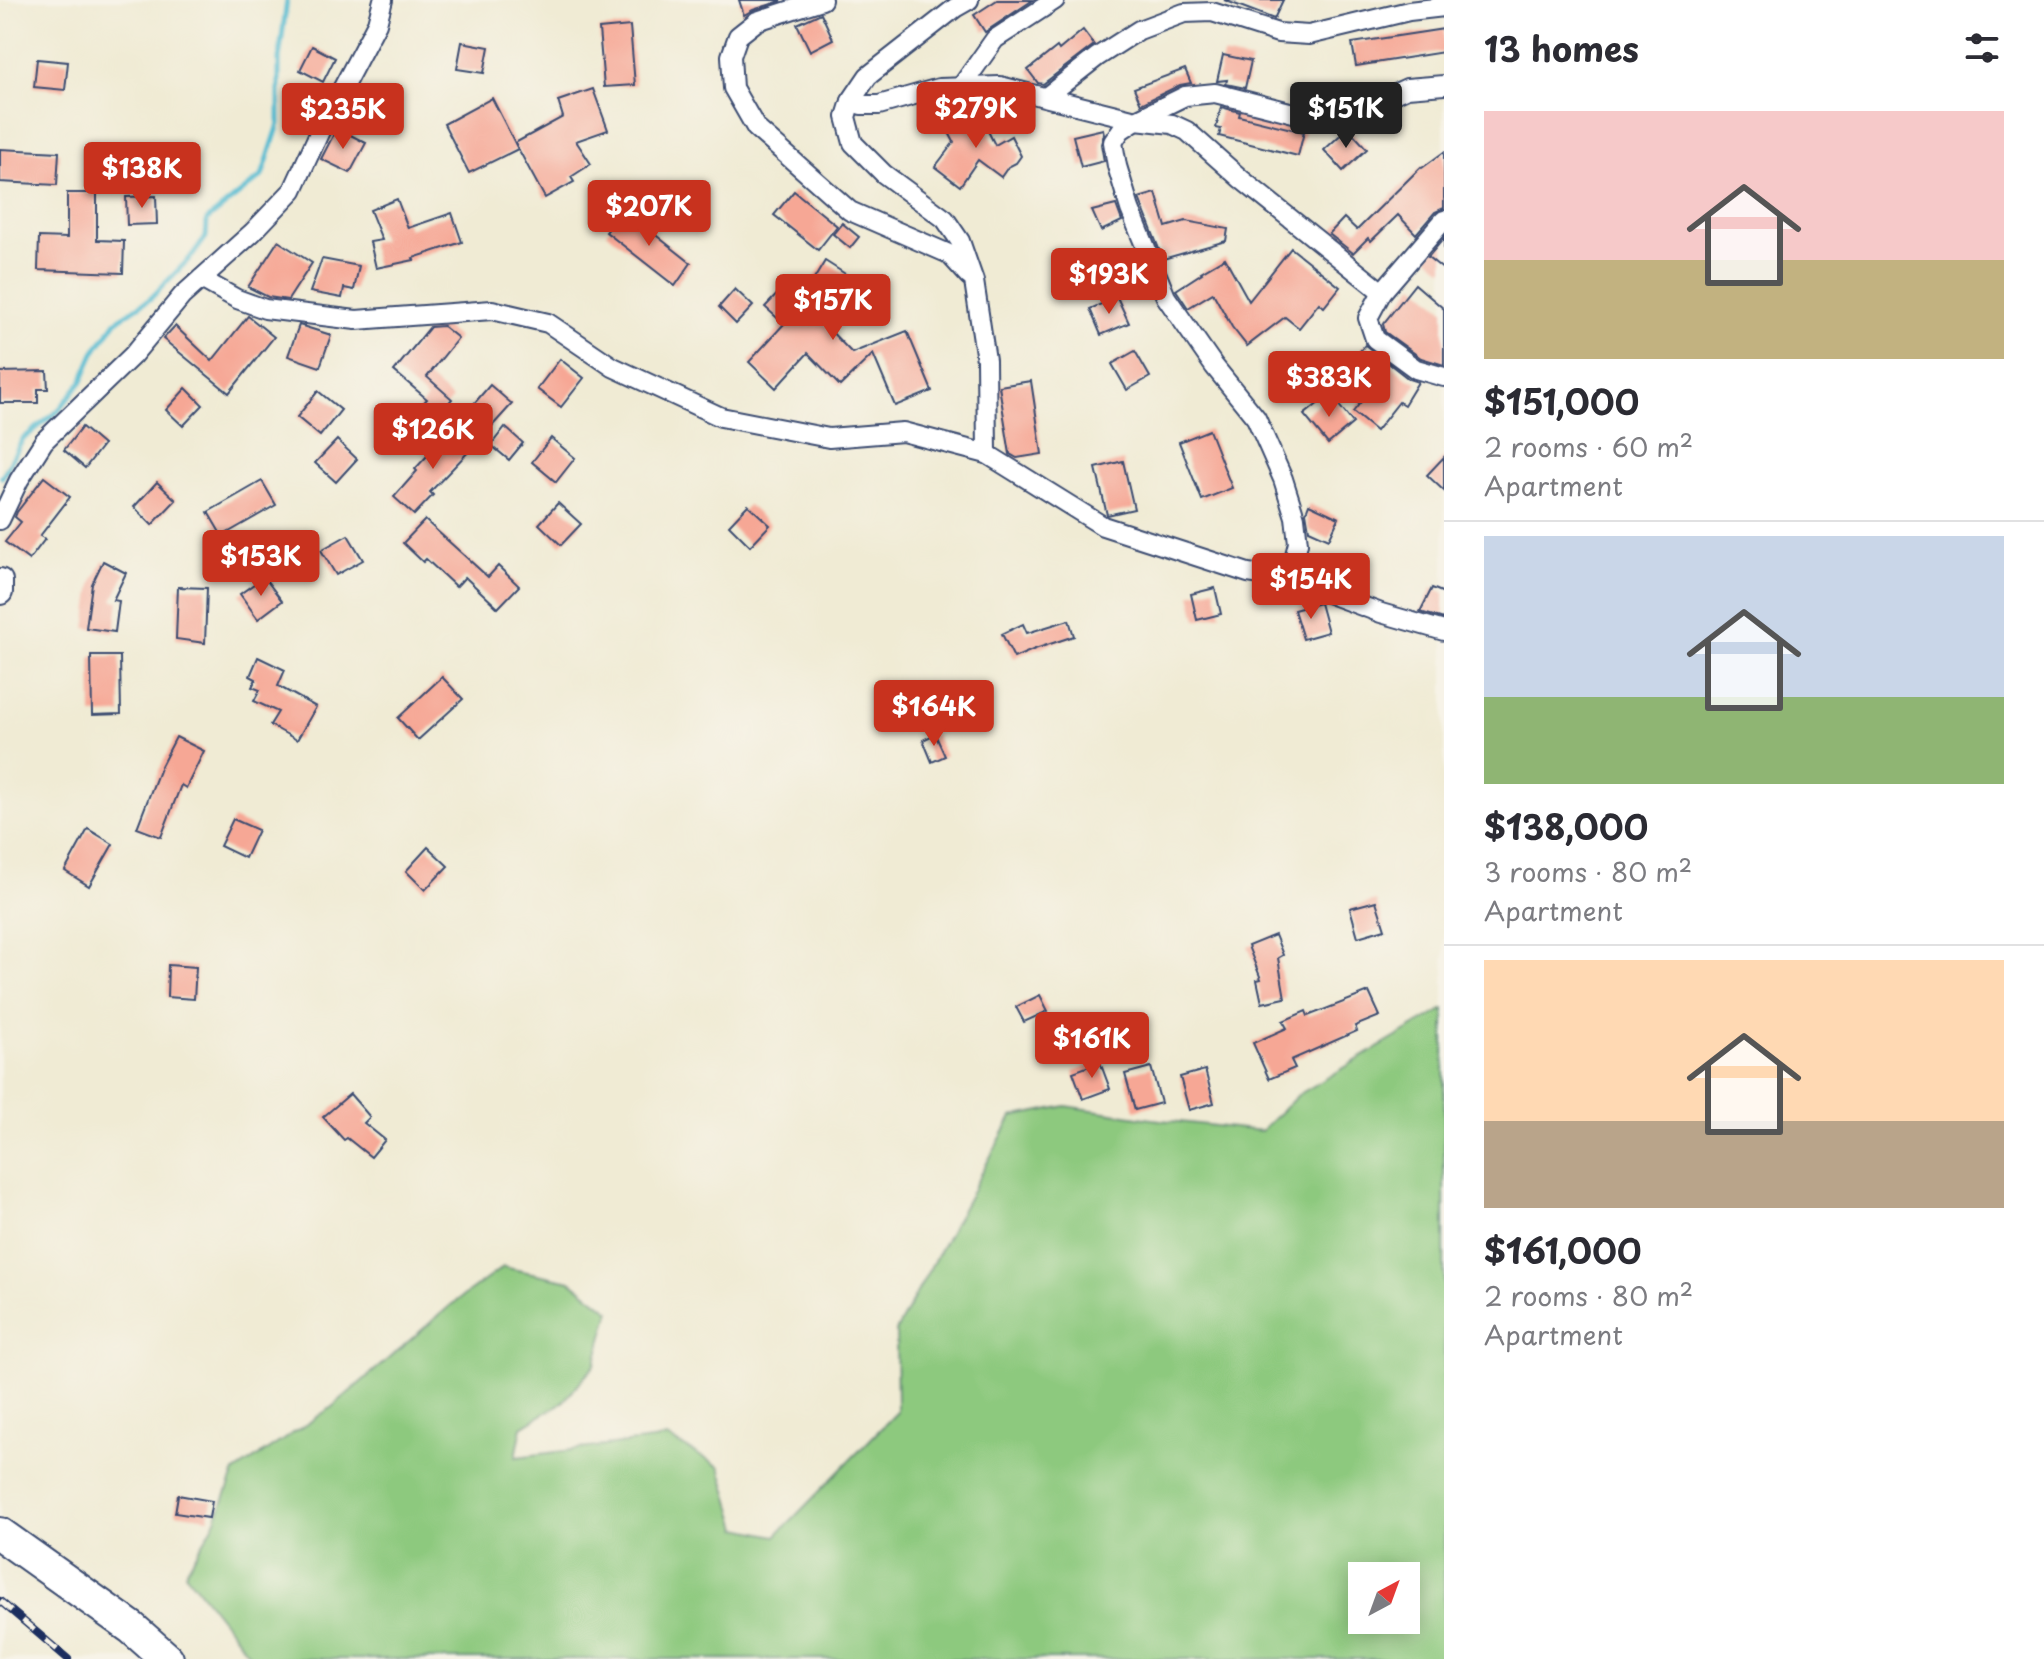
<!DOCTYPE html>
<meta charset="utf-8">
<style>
:root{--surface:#fff;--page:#f7f7f7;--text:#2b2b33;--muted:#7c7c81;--line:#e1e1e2;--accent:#c8321e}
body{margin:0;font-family:"Playpen Sans",sans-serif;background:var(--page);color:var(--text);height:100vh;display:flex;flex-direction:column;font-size:30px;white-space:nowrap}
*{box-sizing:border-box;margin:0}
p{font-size:26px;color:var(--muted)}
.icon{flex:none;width:44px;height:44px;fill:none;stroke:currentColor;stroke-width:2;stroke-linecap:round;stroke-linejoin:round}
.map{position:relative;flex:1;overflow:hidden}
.drawer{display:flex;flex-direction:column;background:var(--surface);width:600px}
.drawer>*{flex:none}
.needle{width:52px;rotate:41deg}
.buttons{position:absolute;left:1348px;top:1562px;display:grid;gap:16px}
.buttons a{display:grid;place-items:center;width:72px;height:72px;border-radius:0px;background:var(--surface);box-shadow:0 4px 20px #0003;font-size:40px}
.price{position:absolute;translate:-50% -68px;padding:0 18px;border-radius:8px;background:var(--accent);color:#fff;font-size:26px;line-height:52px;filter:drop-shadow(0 2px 4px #0008)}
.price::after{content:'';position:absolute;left:50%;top:48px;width:24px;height:18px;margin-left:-12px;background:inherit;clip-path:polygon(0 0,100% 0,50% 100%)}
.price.active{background:#222;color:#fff}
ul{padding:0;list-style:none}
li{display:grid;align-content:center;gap:16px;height:424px;padding:0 40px}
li+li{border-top:2px solid var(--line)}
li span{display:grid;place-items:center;height:248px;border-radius:0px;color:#555}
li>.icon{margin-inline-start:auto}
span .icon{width:144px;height:144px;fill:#fffc;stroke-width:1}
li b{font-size:34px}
h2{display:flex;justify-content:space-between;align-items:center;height:96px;padding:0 40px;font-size:34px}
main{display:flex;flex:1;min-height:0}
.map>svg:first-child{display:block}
</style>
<main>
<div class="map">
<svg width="1444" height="1659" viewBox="0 0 1444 1659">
<rect width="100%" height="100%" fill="#f7f3e8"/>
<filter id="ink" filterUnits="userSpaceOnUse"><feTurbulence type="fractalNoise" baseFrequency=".0125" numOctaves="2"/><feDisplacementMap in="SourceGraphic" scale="16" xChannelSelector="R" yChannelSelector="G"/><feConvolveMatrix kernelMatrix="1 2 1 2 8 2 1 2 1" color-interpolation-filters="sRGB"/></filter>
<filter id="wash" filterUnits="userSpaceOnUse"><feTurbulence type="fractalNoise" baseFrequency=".006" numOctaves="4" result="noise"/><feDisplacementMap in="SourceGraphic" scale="32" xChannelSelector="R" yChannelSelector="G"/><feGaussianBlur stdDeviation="1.8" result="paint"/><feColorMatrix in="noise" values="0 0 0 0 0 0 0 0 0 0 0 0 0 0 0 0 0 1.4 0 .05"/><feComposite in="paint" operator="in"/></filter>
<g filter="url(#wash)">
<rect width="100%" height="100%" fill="#f0ebd4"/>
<!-- green -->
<path fill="#8dc97e" stroke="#547c6e" stroke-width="2" fill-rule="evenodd" d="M1444 1009V1659H253L185 1573 214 1524 235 1472 332 1407 451 1305 503 1267 571 1281 610 1311 595 1365 563 1402 522 1427 516 1457 668 1438 720 1467 738 1528 776 1536 897 1412 896 1331 1012 1117 1066 1106 1152 1119 1261 1131 1298 1095ZM1362 1576H1406V1620H1362Z"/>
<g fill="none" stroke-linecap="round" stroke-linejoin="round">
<!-- stream -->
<path stroke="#53bbd1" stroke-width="5" d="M2 477 23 439 58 411 82 381 94 353 116 321 150 299 193 255 206 237 207 220 262 176 279 124V59L287 0"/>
</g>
<g id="blocks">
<!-- building -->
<g fill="#f6a795">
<path d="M739 0H781V1L753 10 744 15Z"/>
<path d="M997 0H1033L985 32 974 15Z"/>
<path d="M1224 0H1283L1274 19Z"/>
<path d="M821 13 833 39 810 51 797 24Z"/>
<path d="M630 26 635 85 604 87 599 29Z"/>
<path d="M1444 29V52L1356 66 1352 43Z"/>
<path d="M1083 30 1094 45 1043 84 1038 83 1028 70 1057 47 1059 50Z"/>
<path d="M462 42 489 47 484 73 457 69Z"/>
<path d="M312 46 335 58 323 82 300 70Z"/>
<path d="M1223 55 1251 61 1245 88 1226 84 1227 80 1217 81Z"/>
<path d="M37 59 68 62 65 90 34 87Z"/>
<path d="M1185 69 1191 83 1180 85 1141 104 1134 88Z"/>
<path d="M593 89 608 130 576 141 591 164 571 177 574 182 545 198 515 143 563 117 558 101Z"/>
<path d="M492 98 518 149 469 173 444 124Z"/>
<path d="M1221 107 1240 112 1239 116 1304 132 1298 156 1219 136 1221 129 1216 128Z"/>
<path d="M978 111 995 145 1011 136 1021 156 1016 163 1008 167 1001 177 978 160 960 186 935 167 954 142 946 127Z"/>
<path d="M337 128 366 143 350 173 321 159Z"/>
<path d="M1348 128 1367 149 1343 171 1324 150Z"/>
<path d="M1103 129 1104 134 1101 144 1104 161 1081 167 1073 136Z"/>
<path d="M0 149 59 152 57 185 0 182Z"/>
<path d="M1444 152V208L1435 212 1416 234 1398 215 1371 241 1368 238 1353 253 1329 234 1344 218 1357 230 1421 167 1422 168Z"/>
<path d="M794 191 837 226 818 250 774 215Z"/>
<path d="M67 193H97V240L124 241 123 273 38 270 39 237 67 238Z"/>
<path d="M1156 193 1166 227 1186 221 1228 229 1226 241 1163 259 1139 198Z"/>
<path d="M156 196 157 224 127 225 126 197Z"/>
<path d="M397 199 408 228 452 213 462 242 413 258 414 260 376 268 370 242 382 240 370 210Z"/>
<path d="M1116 205 1122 221 1101 231 1092 211Z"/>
<path d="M624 210 691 263 675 286 606 232Z"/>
<path d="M842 223 859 237 850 248 833 234Z"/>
<path d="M1444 238V270L1428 257Z"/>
<path d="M278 241 312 263 288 300 268 297 248 287Z"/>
<path d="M1291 248 1340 287 1324 307 1319 303 1299 328 1285 317 1247 346 1232 327 1213 293 1188 308 1176 290 1202 273 1201 272 1225 258 1249 301Z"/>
<path d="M322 259 359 266 354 290 344 288 342 298 310 292Z"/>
<path d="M825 261 850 277 822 322 852 353 907 331 932 391 895 406 873 354 840 386 808 353 776 388 749 362 784 324 765 307 789 282 804 296Z"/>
<path d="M1415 284 1444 309V365L1421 358 1385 332 1383 324Z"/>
<path d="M735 289 753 306 736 324 719 307Z"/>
<path d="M1117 297 1129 323 1101 335 1090 309Z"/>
<path d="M248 316 274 337 229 393 163 339 175 326 212 361Z"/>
<path d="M299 325 331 335 320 367 288 356Z"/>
<path d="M443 326 458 338 427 377 452 399 433 421 418 409 427 399 394 371 430 327Z"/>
<path d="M1365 345 1409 379 1418 382 1404 405 1399 402 1376 431 1353 412 1376 383 1351 362Z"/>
<path d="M1135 351 1150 377 1127 390 1112 364Z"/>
<path d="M560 359 584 378 561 407 537 389Z"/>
<path d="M47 371 48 389H38V403H0V372Z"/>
<path d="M1031 381 1042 454 1017 458 1010 454 999 386Z"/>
<path d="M490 385 512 404 493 425 472 406Z"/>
<path d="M186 388 203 405 183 426 166 410Z"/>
<path d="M318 391 341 410 320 436 297 417Z"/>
<path d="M1330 394 1353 423 1328 444 1304 415Z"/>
<path d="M82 427 103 445 85 468 64 450Z"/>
<path d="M505 427 523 443 509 460 491 445Z"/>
<path d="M453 428 473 447 430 492 433 495 414 515 394 497 417 471 415 469Z"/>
<path d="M1209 430 1232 488 1202 500 1179 442Z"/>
<path d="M551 438 575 458 556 482 532 462Z"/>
<path d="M337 440 357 459 336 482 315 463Z"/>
<path d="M1444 457V491L1427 475Z"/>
<path d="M1123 461 1134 509 1107 515 1096 468Z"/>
<path d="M44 477 70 497 40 536 45 539 29 560 5 542 21 522 15 517 17 512Z"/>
<path d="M262 481 276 505 222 536 208 512Z"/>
<path d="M157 482 176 500 152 525 134 507Z"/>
<path d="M558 503 581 524 561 545 539 524Z"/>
<path d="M1309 504 1339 518 1329 539 1309 530 1306 512Z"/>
<path d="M748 505 770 525 750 546 729 525Z"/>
<path d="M425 520 488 577 498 566 519 586 498 608 465 577 456 587 426 559 423 562 403 543Z"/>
<path d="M348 535 363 560 336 575 321 550Z"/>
<path d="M103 561 126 573 113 600 119 601 115 632 86 628 92 584Z"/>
<path d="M264 577 282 601 258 619 240 594Z"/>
<path d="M178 587 207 588 205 643 176 639Z"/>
<path d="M1215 588 1221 614 1197 620 1191 594Z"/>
<path d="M1432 588 1444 593V619L1420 612Z"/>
<path d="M1320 603 1328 632 1303 639 1294 610Z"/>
<path d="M1069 620 1074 636 1035 649 1014 658 1002 634 1023 624 1027 633Z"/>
<path d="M91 656H120L121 714 92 715Z"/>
<path d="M258 657 285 670 278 686 316 707 297 740 270 725 278 712 254 701 260 690 252 687 256 679 250 676Z"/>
<path d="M442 677 463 699 418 740 398 718Z"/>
<path d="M935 734 945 756 932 762 923 740Z"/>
<path d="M176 737 204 751 186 788 181 785 161 837 137 828 160 768Z"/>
<path d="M233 819 258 830 245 858 220 846Z"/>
<path d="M88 829 113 844 89 886 65 871Z"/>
<path d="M428 847 448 866 425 890 406 871Z"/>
<path d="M1376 901 1385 929 1358 937 1350 908Z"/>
<path d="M1275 935 1283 955 1278 958 1285 998 1262 1003 1257 980 1261 979 1248 946Z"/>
<path d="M168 965 196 967 194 999 167 997Z"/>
<path d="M1369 992 1380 1016 1355 1026 1357 1031 1291 1060 1295 1068 1269 1079 1253 1043 1287 1028 1283 1021 1306 1011 1308 1016Z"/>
<path d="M1040 995 1048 1011 1024 1022 1016 1007Z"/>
<path d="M1100 1062 1110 1089 1083 1099 1073 1072Z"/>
<path d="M1151 1067 1161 1103 1135 1110 1125 1074Z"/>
<path d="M1205 1070 1214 1103 1189 1110 1180 1077Z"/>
<path d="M350 1094 370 1117 364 1123 385 1140 371 1157 347 1138 344 1140 323 1117Z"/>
<path d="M178 1495 212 1501 209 1518 175 1513Z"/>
</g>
</g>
</g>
<g filter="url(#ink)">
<use href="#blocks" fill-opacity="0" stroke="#3b4b70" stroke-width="2"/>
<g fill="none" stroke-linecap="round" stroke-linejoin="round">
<defs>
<g id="street">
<path d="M822 0 757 21 738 36 731 56 733 88 756 128 850 211 949 254 969 276"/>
<path d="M969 0 955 8 868 76 851 101 846 117 853 143 884 174 945 219 960 241 974 281 986 360 987 454"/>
<path d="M961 87 995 39 1055 0"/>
<path d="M1046 97 1097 57 1139 30 1184 13 1212 12 1278 33 1309 35 1409 11 1444 7"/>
<path d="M851 101 861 105H879L939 88 1000 86 1136 120 1172 124 1187 131 1241 179 1382 292"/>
<path d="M1444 220 1382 292 1368 318 1375 339 1416 369 1444 377"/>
<path d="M201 279 237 299 265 309 356 320 492 310 548 323 613 367 721 417 829 438 903 432 987 454 1103 526 1248 573 1289 579 1381 613 1444 631"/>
<path d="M0 520 19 480 44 441 133 355 182 296 253 232 293 190 320 131 377 23 383 0"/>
<path d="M1289 579 1298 543 1295 517 1283 479 1256 418 1214 366 1166 297 1130 209 1117 166 1113 142 1121 130 1136 120 1185 96 1215 93 1317 119 1376 102 1407 88 1444 85"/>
</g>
<path id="secondary" d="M0 581V592"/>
<path id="highway" d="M0 1534 132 1628 167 1659"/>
</defs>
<!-- street casing -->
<use href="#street" stroke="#3b4b70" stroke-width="22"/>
<!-- secondary casing -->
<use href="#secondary" stroke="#3b4b70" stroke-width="28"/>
<!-- highway casing -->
<use href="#highway" stroke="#3b4b70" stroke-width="36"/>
<!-- street -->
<use href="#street" stroke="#fff" stroke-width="18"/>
<!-- secondary -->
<use href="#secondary" stroke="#fff" stroke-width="24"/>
<!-- highway -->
<use href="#highway" stroke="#fff" stroke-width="32"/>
<defs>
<path id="rail" d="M0 1601 68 1659"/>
</defs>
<!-- rail casing -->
<use href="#rail" stroke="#1b2f5e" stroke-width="8"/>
<!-- rail -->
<use href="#rail" stroke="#f7f3e8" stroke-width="5" stroke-dasharray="15" stroke-linecap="butt"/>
</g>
</g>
</svg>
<div class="buttons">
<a><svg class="needle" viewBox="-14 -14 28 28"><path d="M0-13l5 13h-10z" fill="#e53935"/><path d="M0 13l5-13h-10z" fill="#7c7c81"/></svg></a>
</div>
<b class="price" style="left:976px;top:150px">$279K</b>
<b class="price active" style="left:1346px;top:150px">$151K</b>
<b class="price" style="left:343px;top:151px">$235K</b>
<b class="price" style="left:142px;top:210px">$138K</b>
<b class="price" style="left:649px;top:248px">$207K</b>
<b class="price" style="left:1109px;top:316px">$193K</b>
<b class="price" style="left:833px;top:342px">$157K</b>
<b class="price" style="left:1329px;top:419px">$383K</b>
<b class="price" style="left:433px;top:471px">$126K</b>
<b class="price" style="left:261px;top:598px">$153K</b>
<b class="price" style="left:1311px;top:621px">$154K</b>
<b class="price" style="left:934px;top:748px">$164K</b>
<b class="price" style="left:1092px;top:1080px">$161K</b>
</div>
<section class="drawer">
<h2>13 homes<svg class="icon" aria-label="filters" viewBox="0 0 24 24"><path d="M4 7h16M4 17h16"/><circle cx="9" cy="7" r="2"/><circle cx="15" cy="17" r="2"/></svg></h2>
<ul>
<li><span style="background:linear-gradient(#f6c9c9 60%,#c2b280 0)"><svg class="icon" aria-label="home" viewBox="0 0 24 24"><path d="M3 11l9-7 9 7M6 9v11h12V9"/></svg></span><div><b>$151,000</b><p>2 rooms · 60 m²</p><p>Apartment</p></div></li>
<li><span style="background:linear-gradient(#c9d6e8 65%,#8fb573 0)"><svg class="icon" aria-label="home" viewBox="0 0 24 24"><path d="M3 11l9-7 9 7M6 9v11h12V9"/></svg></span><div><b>$138,000</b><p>3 rooms · 80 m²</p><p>Apartment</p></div></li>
<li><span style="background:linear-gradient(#ffd9b3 65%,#b9a48a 0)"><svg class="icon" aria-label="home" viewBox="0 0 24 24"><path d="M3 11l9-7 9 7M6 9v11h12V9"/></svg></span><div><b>$161,000</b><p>2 rooms · 80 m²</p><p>Apartment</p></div></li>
</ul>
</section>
</main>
